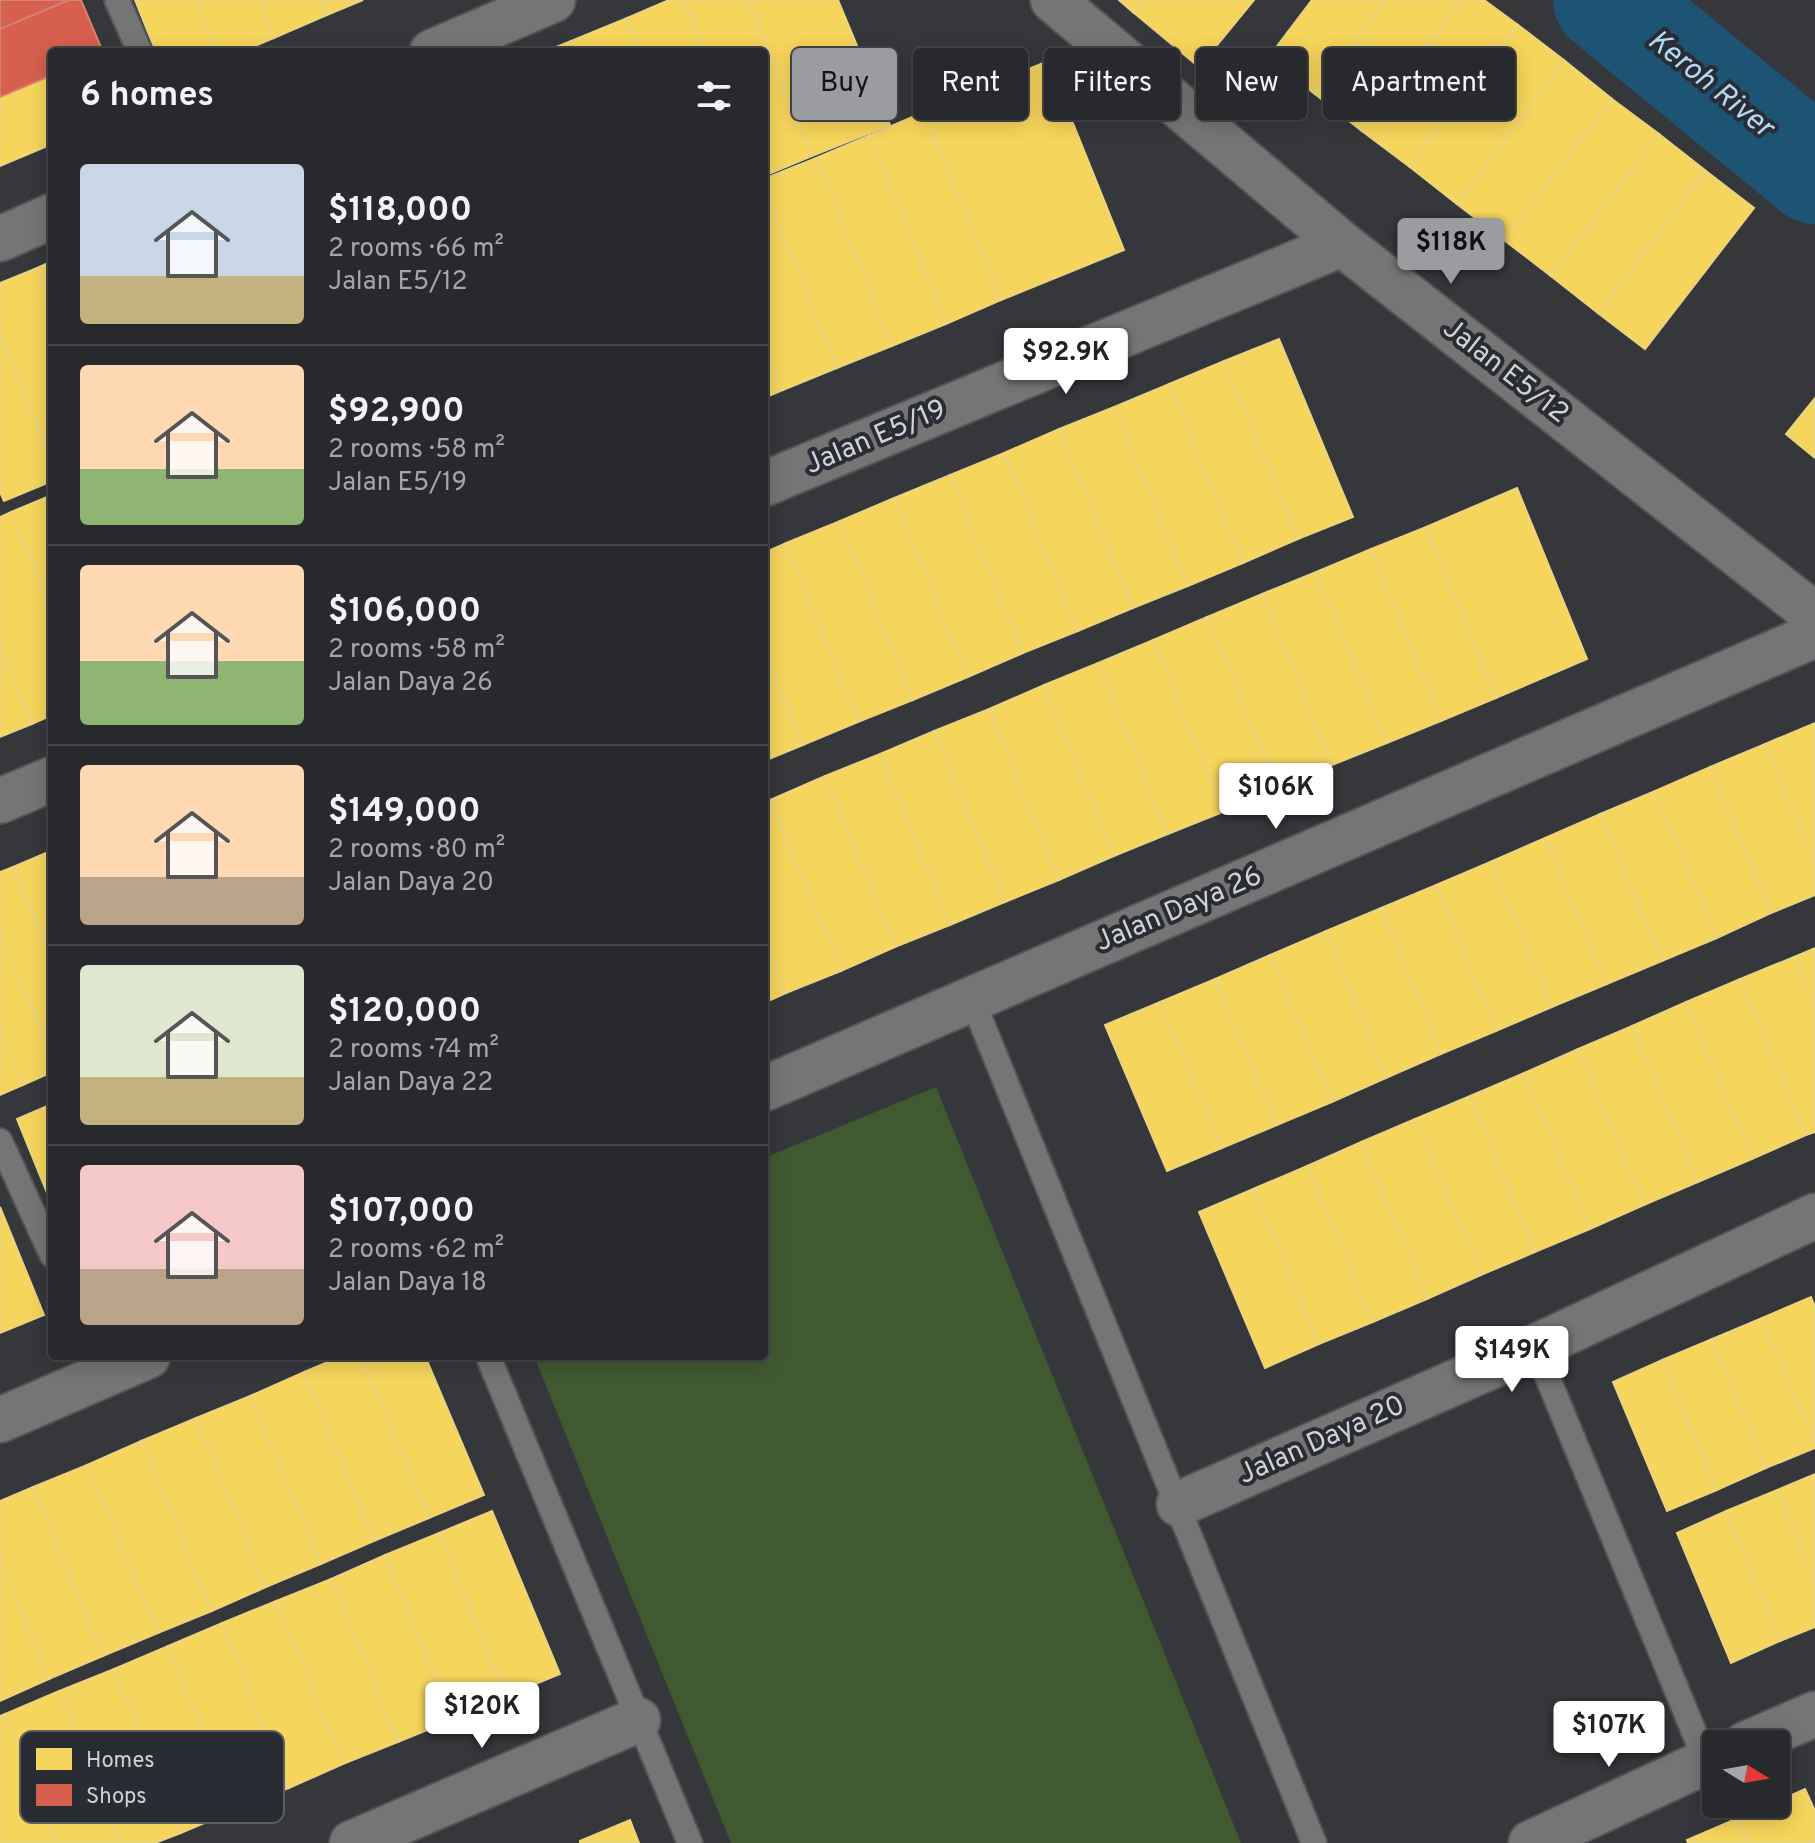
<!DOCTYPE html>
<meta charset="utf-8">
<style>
:root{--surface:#28292c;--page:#303134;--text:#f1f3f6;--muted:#a5a6a9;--line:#444548;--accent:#9b9ca0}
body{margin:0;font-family:Overpass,sans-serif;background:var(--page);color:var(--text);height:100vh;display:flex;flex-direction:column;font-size:30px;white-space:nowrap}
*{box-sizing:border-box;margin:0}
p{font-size:26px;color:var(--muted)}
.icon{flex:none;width:44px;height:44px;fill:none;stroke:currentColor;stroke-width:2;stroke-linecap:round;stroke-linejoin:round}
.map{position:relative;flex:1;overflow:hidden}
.side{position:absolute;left:48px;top:48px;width:720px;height:1312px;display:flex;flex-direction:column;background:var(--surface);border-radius:8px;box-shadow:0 4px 20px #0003,0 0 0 2px var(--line)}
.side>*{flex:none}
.hud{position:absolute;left:792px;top:48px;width:760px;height:72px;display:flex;gap:16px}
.needle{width:52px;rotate:101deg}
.fabs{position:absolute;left:1702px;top:1730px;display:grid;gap:16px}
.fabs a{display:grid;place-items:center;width:88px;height:88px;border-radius:8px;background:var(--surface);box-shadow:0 4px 20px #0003,0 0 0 2px var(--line);font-size:40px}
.price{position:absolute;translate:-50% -68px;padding:0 18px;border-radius:8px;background:#fff;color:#222;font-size:26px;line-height:52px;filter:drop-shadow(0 2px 4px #0008)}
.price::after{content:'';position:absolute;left:50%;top:48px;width:24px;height:18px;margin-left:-12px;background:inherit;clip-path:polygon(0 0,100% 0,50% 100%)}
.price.current{background:var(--accent);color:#111}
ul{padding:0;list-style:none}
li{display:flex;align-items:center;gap:24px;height:200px;padding:0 32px}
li+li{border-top:2px solid var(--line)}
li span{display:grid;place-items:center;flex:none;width:224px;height:160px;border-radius:8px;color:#555}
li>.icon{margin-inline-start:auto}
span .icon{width:96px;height:96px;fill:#fffc;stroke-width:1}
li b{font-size:34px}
h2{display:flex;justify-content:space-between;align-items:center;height:96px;padding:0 32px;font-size:34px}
.chip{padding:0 28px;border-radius:8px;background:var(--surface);box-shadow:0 4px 20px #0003,0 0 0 2px var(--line);font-size:28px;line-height:72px}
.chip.current{background:var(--accent);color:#111}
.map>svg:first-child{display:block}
</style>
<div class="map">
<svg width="1815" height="1843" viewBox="0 0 1815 1843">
<rect width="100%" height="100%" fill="#36373b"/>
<!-- green -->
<path fill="#3f5a31" d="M936 1087 1241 1843H731L534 1356H764V1158Z"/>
<!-- homes -->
<g fill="#f6d55c" stroke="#ebd481" stroke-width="2">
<path d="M135 0H197L218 52H156Z"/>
<path d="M197 0H259L274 38 241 52H218Z"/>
<path d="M259 0H321L327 15 274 38Z"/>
<path d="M321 0H363L327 15Z"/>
<path d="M669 0H684L706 52H641L627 18Z"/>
<path d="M684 0H748L812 156 764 176V52H706Z"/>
<path d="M748 0H838L890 125 812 156Z"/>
<path d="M1119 0H1145L1134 13Z"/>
<path d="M1145 0H1254L1199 67 1134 13Z"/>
<path d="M1312 0H1387L1315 94 1268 58Z"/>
<path d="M1387 0H1462L1362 131 1315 94Z"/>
<path d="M1462 0H1484L1518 25 1410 167 1362 131Z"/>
<path d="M627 18 641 52H576L571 41Z"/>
<path d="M1518 25 1565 61 1457 204 1410 167Z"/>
<path d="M571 41 576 52H544Z"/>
<path d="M1048 61 1124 250 1001 300 924 112Z"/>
<path d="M1565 61 1612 99 1504 240 1457 204Z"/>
<path d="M52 75V144L0 166V97Z"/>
<path d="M1612 99 1659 134 1551 276 1504 240Z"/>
<path d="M924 112 1001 300 946 324 870 135Z"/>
<path d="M1659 134 1706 171 1598 313 1551 276Z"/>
<path d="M870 135 946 324 892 346 816 158Z"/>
<path d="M816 158 892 346 837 368 764 187V179Z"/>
<path d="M1706 171 1754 208 1645 349 1598 313Z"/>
<path d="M764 187 837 368 783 390 764 345Z"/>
<path d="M52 261V303L37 268Z"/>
<path d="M37 268 52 303V461L0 333V283Z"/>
<path d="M0 333 52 461V481L4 501 0 492Z"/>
<path d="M1279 339 1353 517 1298 539 1224 361Z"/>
<path d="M764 345 783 390 764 398Z"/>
<path d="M1224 361 1298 539 1243 563 1169 384Z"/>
<path d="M1169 384 1243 563 1188 586 1114 407Z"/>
<path d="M1815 398V458L1786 434Z"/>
<path d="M1114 407 1188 586 1133 608 1059 429Z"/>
<path d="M1059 429 1133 608 1078 631 1004 453Z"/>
<path d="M1004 453 1078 631 1023 653 950 475Z"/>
<path d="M950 475 1023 653 968 677 894 498Z"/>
<path d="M1517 488 1587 659 1496 698 1426 527Z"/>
<path d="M52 495V614L11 512Z"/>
<path d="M894 498 968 677 913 700 840 521Z"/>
<path d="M11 512 52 614V715L32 724 0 645V517Z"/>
<path d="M840 521 913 700 858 722 786 543Z"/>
<path d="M1426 527 1496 698 1441 721 1371 549Z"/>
<path d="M786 543 858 722 803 745 764 649V553Z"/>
<path d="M1371 549 1441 721 1387 743 1316 572Z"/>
<path d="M1316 572 1387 743 1332 765 1262 594Z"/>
<path d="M1262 594 1332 765 1278 789 1207 617Z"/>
<path d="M1207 617 1278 789 1223 812 1153 640Z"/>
<path d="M1153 640 1223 812 1168 834 1098 663Z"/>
<path d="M0 645 32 724 0 737Z"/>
<path d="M764 649 803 745 764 761Z"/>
<path d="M1098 663 1168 834 1114 856 1044 685Z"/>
<path d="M1044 685 1114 856 1059 880 989 709Z"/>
<path d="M989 709 1059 880 1005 902 934 731Z"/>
<path d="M1815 723V863L1765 744Z"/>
<path d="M934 731 1005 902 950 925 880 754Z"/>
<path d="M1765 744 1815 863V895L1771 913 1710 767Z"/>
<path d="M880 754 950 925 895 947 825 776Z"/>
<path d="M1710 767 1771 913 1717 938 1655 791Z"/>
<path d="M825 776 895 947 841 971 770 800Z"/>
<path d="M1655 791 1717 938 1662 961 1600 814Z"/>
<path d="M770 800 841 971 786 993 764 938V802Z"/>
<path d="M1600 814 1662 961 1607 984 1545 838Z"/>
<path d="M1545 838 1607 984 1552 1007 1490 862Z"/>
<path d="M48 852 52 863V958L13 867Z"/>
<path d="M1490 862 1552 1007 1496 1031 1436 885Z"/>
<path d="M13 867 52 958V1056L0 933V872Z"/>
<path d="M1436 885 1496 1031 1441 1054 1381 908Z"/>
<path d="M1381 908 1441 1054 1386 1078 1326 931Z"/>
<path d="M1326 931 1386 1078 1332 1102 1270 955Z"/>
<path d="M0 933 52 1056V1072L23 1085 0 1030Z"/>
<path d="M764 938 786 993 764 1003Z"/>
<path d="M1815 948V1005L1794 957Z"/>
<path d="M1270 955 1332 1102 1277 1125 1215 979Z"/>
<path d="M1794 957 1815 1005V1132L1806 1135 1740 979Z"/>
<path d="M1215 979 1277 1125 1222 1148 1160 1002Z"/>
<path d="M1740 979 1806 1135 1752 1159 1686 1002Z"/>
<path d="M1160 1002 1222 1148 1167 1171 1105 1025Z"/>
<path d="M1686 1002 1752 1159 1698 1182 1632 1026Z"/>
<path d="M1632 1026 1698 1182 1644 1205 1578 1049Z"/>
<path d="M0 1030 23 1085 0 1095Z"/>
<path d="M1578 1049 1644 1205 1590 1229 1524 1073Z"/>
<path d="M1524 1073 1590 1229 1535 1252 1470 1096Z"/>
<path d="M1470 1096 1535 1252 1481 1275 1415 1119Z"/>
<path d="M52 1104V1205L17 1119Z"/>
<path d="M1415 1119 1481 1275 1427 1299 1361 1142Z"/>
<path d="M1361 1142 1427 1299 1373 1322 1307 1166Z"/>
<path d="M1307 1166 1373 1322 1319 1344 1253 1189Z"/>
<path d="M1253 1189 1319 1344 1265 1368 1199 1212Z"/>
<path d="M0 1207 44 1315 0 1333Z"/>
<path d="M1811 1297 1815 1307V1445L1762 1318Z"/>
<path d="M1762 1318 1815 1445V1448L1766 1468 1712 1339Z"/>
<path d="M1712 1339 1766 1468 1717 1490 1662 1360Z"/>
<path d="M342 1356H361L429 1518 374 1541 304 1372Z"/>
<path d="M361 1356H425L484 1495 429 1518Z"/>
<path d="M1662 1360 1717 1490 1667 1511 1613 1382Z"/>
<path d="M304 1372 374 1541 321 1564 250 1396Z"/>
<path d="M250 1396 321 1564 266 1587 196 1418Z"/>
<path d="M196 1418 266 1587 212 1611 141 1441Z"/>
<path d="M141 1441 212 1611 158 1633 87 1465Z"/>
<path d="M87 1465 158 1633 103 1656 33 1487Z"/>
<path d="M1815 1474V1584L1777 1490Z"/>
<path d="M33 1487 103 1656 49 1679 0 1561V1501Z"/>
<path d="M1777 1490 1815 1584V1627L1780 1641 1726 1511Z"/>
<path d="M492 1511 560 1674 506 1696 439 1533Z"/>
<path d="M1726 1511 1780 1641 1731 1663 1677 1533Z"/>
<path d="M439 1533 506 1696 452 1720 385 1555Z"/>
<path d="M385 1555 452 1720 398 1742 331 1579Z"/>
<path d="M0 1561 49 1679 0 1701Z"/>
<path d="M331 1579 398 1742 343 1764 276 1601Z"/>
<path d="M276 1601 343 1764 289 1788 222 1623Z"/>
<path d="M222 1623 289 1788 235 1810 168 1646Z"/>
<path d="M168 1646 235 1810 181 1833 114 1669Z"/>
<path d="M114 1669 181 1833 155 1843H121L59 1691Z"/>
<path d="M59 1691 121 1843H58L5 1714Z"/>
<path d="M5 1714 58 1843H0V1716Z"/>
<path d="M1805 1789 1815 1811V1843H1748L1738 1818 1776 1804V1802Z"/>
<path d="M1738 1818 1748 1843H1688L1687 1840Z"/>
<path d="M630 1820 639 1843H580V1841Z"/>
</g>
<!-- shops -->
<g fill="#d6604d" stroke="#d48276" stroke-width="2">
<path d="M0 0H69L0 29Z"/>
<path d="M69 0H81L103 52H52V75L0 97V29Z"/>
</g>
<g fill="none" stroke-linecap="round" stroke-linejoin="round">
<!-- river -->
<path stroke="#1d5373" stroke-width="106" d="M1606 0 1815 171"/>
<defs>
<g id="service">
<path d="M117 0 140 52"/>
<path d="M972 999 1314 1843"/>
<path d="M0 1141 52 1255"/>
<path d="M1535 1347 1706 1761"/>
<path d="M488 1356 690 1843"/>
</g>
<g id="minor">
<path d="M1053 0 1342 244 1815 615"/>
<path d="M432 52 553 0"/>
<path d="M0 239 52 216"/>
<path d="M764 484 1342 244"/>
<path d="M0 801 52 779"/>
<path d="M764 1089 1815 635"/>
<path d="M0 1420 148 1356"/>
<path d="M1179 1504 1535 1347 1815 1216"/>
<path d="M1746 1744 1815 1714"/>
<path d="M352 1843 638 1720"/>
<path d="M1531 1843 1716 1757"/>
</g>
</defs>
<!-- service casing -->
<use href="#service" stroke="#535456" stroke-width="28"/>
<!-- minor casing -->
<use href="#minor" stroke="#535456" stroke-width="48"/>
<!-- service -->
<use href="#service" stroke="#767575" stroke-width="24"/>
<!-- minor -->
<use href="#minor" stroke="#767575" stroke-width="44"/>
</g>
<g text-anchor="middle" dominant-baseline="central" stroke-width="8" stroke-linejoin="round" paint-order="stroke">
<!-- street labels -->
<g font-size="28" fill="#d1d2d7" stroke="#2a2c33">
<text transform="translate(1505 372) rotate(38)">Jalan E5/12</text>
<text transform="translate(876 438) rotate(-23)">Jalan E5/19</text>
<text transform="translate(1179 910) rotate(-23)">Jalan Daya 26</text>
<text transform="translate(1322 1441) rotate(-24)">Jalan Daya 20</text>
</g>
<!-- water labels -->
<g font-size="30" font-style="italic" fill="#b3d8f1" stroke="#2a2c33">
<text transform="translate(1710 85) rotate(39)">Keroh River</text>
</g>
</g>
<!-- legend -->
<rect x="20" y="1731" width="264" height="92" rx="12" fill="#2a2c33" stroke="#5c5e64" stroke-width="2"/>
<rect x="36" y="1748" width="36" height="22" fill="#f6d55c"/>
<rect x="36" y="1784" width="36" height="22" fill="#d6604d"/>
<g font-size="22" fill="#d1d2d7">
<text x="86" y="1767">Homes</text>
<text x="86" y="1803">Shops</text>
</g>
</svg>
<div class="fabs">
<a><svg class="needle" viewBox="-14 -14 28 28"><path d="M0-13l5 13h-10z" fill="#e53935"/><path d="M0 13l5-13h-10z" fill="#a5a6a9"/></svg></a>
</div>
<b class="price current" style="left:1451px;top:286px">$118K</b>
<b class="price" style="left:1066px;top:396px">$92.9K</b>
<b class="price" style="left:1276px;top:831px">$106K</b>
<b class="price" style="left:1512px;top:1394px">$149K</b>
<b class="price" style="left:482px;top:1750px">$120K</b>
<b class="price" style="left:1609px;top:1769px">$107K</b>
<div class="hud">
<a class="chip current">Buy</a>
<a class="chip">Rent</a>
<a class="chip">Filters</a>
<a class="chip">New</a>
<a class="chip">Apartment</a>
</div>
<section class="side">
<h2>6 homes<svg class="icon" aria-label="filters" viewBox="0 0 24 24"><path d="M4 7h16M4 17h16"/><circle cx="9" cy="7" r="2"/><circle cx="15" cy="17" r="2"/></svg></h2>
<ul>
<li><span style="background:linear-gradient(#c9d6e8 70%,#c2b280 0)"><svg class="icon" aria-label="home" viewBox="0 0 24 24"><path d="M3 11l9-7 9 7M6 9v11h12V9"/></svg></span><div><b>$118,000</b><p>2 rooms · 66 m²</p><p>Jalan E5/12</p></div></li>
<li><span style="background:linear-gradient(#ffd9b3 65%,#8fb573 0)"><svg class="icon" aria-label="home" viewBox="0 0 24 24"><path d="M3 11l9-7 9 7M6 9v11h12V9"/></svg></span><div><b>$92,900</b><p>2 rooms · 58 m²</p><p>Jalan E5/19</p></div></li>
<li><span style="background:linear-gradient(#ffd9b3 60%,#8fb573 0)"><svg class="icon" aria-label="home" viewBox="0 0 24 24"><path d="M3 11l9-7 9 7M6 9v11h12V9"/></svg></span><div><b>$106,000</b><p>2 rooms · 58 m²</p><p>Jalan Daya 26</p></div></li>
<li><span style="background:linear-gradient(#ffd9b3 70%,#b9a48a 0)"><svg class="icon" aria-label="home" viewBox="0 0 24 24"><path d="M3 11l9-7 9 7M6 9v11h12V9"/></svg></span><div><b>$149,000</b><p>2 rooms · 80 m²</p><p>Jalan Daya 20</p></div></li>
<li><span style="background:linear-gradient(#dfe7d0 70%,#c2b280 0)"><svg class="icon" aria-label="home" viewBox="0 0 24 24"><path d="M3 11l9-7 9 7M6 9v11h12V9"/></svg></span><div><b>$120,000</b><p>2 rooms · 74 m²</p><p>Jalan Daya 22</p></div></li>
<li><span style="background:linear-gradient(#f6c9c9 65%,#b9a48a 0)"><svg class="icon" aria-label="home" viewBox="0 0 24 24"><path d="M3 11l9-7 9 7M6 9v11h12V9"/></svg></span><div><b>$107,000</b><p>2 rooms · 62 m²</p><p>Jalan Daya 18</p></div></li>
</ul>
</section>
</div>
